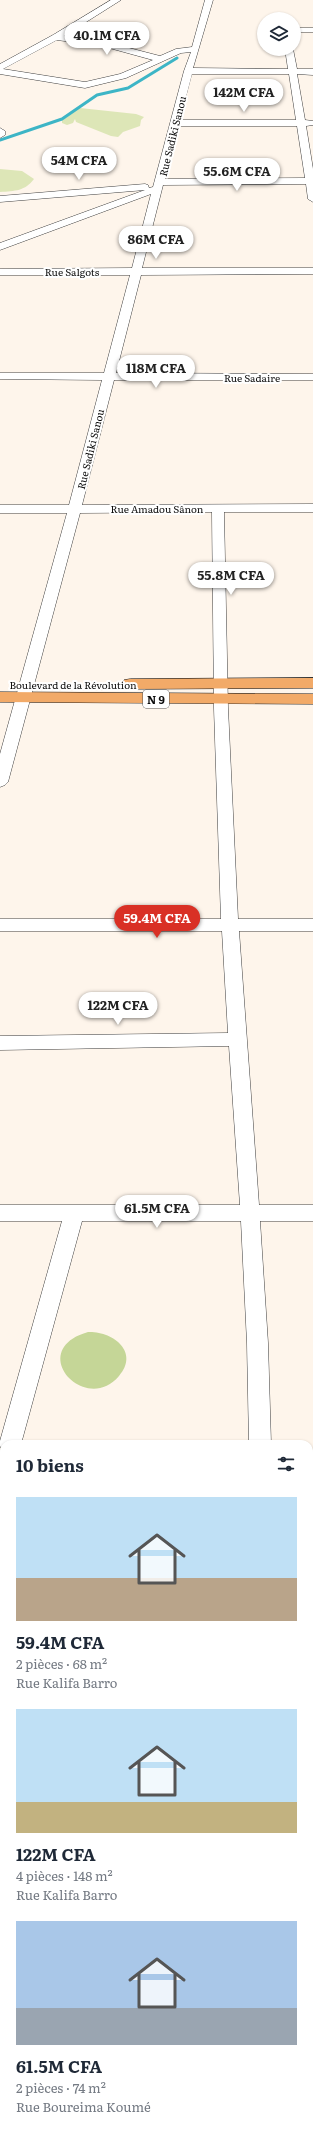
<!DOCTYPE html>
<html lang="fr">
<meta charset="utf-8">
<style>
:root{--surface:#fff;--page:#f6f6f7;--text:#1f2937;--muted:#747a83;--accent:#d93025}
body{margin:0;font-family:Literata,serif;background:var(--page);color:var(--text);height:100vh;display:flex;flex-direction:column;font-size:15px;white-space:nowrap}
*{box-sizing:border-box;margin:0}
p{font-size:13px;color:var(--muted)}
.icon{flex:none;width:22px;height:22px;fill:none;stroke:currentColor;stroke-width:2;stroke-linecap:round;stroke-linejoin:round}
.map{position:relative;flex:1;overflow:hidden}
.details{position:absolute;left:0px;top:1440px;width:313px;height:692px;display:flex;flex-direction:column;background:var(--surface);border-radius:12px 12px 0 0;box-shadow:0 1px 3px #0004}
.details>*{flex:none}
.fabs{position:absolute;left:257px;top:12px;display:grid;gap:8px}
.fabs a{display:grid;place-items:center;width:44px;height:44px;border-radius:50%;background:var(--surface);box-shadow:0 1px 3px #0004;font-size:20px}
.price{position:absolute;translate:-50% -34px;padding:0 9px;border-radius:14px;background:#fff;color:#222;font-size:13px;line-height:26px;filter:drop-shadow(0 1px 2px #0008)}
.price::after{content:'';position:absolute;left:50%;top:24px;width:12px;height:9px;margin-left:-6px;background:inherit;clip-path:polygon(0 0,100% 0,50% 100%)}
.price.current{background:var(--accent);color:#fff}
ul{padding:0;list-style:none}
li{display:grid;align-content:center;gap:8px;height:212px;padding:0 16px}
li span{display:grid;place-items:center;height:124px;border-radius:0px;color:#555}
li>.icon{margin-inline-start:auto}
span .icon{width:72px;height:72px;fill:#fffc;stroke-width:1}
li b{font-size:17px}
h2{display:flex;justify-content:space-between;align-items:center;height:48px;padding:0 16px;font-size:17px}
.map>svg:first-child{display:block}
</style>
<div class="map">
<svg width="313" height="2132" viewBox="0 0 313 2132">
<rect width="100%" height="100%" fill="#fef5eb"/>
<!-- green -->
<g fill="#dde6b7">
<path d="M80 108 136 114 144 117 141 120 140 126 123 132 118 137 111 136 76 122 75 119 73 123 67 125 62 123V120C69 117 73 111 80 108Z"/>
<path d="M0 169 22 171 34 179C25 191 15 191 0 192Z"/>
</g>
<!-- forest -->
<path fill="#c5d697" d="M88 1332C113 1331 140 1352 119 1376 85 1416 25 1350 88 1332Z"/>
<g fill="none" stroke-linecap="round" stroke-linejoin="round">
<!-- stream -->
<path stroke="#3db5c6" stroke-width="3" d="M0 140 62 119 97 95 128 88 177 58"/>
<defs>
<g id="street">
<path d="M111 0H121L64 36 102 41 160 56 176 49 192 47 205 0H213L193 68 288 69 285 49H293L297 69H313V75L297 74 305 120 313 121V125L306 126 313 169V202L308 199 306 184 163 185 142 268H313V274L141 275 116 373 313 374V380H114L82 505 313 504V512H224L228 708 238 919H313V931H239L259 1205H313V1221H260L268 1343 271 1444H249L247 1343 241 1221H82L21 1444H4V1452L0 1446V1441L62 1221H0V1205H240L229 1046 0 1050V1036L228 1033 222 931H0V919H221L214 708 212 512 80 513 8 782 5 785 0 787V754L67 513H0V505H69L102 380 0 379V373H104L130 275H0V269L132 268 151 194 0 250V243L145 190 0 202V196L145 184 148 185 149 188 153 187 184 71 191 52 181 53 126 78 85 88 0 74V64L53 35ZM57 40 102 46 153 60 120 74 85 82 3 69ZM192 74H289L296 120H180ZM178 126H297L305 178 165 179Z"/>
<rect x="294" y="28" width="19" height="4"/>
<path d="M0 128 5 131V135L0 138Z"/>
<path d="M4 1456V1489L0 1490V1458Z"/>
<path d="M309 1552 313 1553V1575L309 1574Z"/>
<path d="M88 2128H116L115 2132H87Z"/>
</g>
<g id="primary">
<path d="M313 678V688L130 689 124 688 121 684 124 680 130 679Z"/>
<path d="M0 692 313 694V704L0 702Z"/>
</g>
</defs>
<!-- street casing -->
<use href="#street" stroke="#3f3f3f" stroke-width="1"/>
<!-- primary casing -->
<use href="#primary" stroke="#1d1d1d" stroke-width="1"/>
<!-- street -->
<use href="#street" fill="#fff" fill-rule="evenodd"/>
<!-- primary -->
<use href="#primary" fill="#f2aa68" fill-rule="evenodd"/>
</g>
<g text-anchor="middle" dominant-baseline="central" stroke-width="4" stroke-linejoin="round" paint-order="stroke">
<!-- far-street labels -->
<g font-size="10" fill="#0c0c0c" stroke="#fff">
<text transform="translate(172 136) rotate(-76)">Rue Sadiki Sanou</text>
<text x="72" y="271">Rue Salgots</text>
<text x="252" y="377">Rue Sadaire</text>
<text transform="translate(90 449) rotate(-76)">Rue Sadiki Sanou</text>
<text x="157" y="508">Rue Amadou Sânon</text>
<text x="73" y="684">Boulevard de la Révolution</text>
</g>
<!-- shield labels -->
<rect fill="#fff" stroke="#555" stroke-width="1" x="143" y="690" width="26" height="18" rx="3"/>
<g font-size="11" font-weight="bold" fill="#0c0c0c">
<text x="156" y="699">N 9</text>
</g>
</g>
</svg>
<div class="fabs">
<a><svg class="icon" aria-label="layers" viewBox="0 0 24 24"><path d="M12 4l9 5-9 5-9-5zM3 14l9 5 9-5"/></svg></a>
</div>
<b class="price" style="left:107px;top:56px">40.1M CFA</b>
<b class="price" style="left:244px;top:113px">142M CFA</b>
<b class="price" style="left:79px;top:181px">54M CFA</b>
<b class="price" style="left:237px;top:192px">55.6M CFA</b>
<b class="price" style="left:156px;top:260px">86M CFA</b>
<b class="price" style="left:156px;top:389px">118M CFA</b>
<b class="price" style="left:231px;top:596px">55.8M CFA</b>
<b class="price current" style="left:157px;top:939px">59.4M CFA</b>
<b class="price" style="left:118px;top:1026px">122M CFA</b>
<b class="price" style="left:157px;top:1229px">61.5M CFA</b>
<section class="details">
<h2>10 biens<svg class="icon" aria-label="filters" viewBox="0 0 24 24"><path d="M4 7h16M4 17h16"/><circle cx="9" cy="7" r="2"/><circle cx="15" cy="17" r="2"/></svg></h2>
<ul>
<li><span style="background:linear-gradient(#bfe0f5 65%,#b9a48a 0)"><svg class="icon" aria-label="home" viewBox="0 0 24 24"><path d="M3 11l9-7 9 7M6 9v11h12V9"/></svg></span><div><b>59.4M CFA</b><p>2 pièces · 68 m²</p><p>Rue Kalifa Barro</p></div></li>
<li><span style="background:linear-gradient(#bfe0f5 75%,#c2b280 0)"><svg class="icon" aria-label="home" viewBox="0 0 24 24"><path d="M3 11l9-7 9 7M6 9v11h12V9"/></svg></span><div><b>122M CFA</b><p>4 pièces · 148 m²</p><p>Rue Kalifa Barro</p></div></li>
<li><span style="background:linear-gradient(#a9c7e8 70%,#9aa5b1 0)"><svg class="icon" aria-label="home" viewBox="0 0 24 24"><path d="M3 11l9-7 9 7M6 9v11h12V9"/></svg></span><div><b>61.5M CFA</b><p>2 pièces · 74 m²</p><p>Rue Boureima Koumé</p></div></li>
</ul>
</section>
</div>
